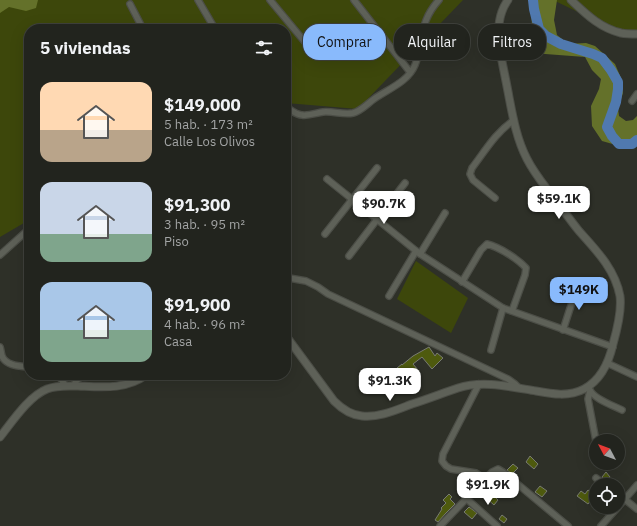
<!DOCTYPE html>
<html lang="es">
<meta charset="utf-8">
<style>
:root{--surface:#22241e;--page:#2a2c27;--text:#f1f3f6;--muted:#a2a4a4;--line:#3f413c;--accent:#89bafc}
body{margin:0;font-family:"IBM Plex Sans",sans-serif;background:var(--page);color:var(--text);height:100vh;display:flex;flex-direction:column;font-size:15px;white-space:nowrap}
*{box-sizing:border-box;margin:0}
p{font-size:13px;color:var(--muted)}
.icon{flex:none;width:22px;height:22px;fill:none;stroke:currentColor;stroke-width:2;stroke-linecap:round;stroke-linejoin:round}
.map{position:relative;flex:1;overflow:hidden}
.drawer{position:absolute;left:24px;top:24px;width:267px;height:356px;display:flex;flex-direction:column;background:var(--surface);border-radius:16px;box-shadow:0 4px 16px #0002,0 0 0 1px var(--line)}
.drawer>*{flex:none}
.hud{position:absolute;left:303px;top:24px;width:274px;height:36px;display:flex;gap:8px}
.needle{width:26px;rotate:311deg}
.buttons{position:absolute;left:589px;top:434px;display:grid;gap:8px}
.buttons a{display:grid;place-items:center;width:36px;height:36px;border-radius:50%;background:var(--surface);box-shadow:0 4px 16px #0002,0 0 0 1px var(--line);font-size:20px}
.price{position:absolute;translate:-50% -34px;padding:0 9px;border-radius:8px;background:#fff;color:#222;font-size:13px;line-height:26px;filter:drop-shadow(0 1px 2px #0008)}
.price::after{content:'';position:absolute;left:50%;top:24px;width:12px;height:9px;margin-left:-6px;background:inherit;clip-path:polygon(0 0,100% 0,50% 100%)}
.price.on{background:var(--accent);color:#111}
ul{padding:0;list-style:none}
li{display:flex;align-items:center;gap:12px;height:100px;padding:0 16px}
li span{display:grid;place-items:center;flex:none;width:112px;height:80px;border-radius:12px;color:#555}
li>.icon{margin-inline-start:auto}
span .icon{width:48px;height:48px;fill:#fffc;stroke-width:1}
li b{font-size:17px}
h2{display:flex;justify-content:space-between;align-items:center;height:48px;padding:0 16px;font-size:17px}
.pill{padding:0 14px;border-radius:16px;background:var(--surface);box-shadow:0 4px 16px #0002,0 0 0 1px var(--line);font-size:14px;line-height:36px}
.pill.on{background:var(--accent);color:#111}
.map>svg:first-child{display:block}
</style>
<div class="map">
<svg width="637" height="526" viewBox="0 0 637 526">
<rect width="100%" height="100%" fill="#2e3028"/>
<!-- green -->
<g fill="#3d470b">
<path d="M0 0H463L358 109 286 103V29H29V220L0 237Z"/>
<path d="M553 0H637V38H632Z"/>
<path d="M416 261 468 298 451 333 397 299Z"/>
</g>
<!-- forest -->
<g fill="#64712a">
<path d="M0 0H38L36 8 26 11 9 7 0 13Z"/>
<path d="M530 0H557L554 20 557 35 568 44 586 43 595 46 615 64 621 78 623 93 618 108 619 116 626 121 633 120 637 116V144L634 146 616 145 602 141 592 126 591 106 599 89 601 79 592 70 585 57 532 53 529 40C534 28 531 13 530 0Z"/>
</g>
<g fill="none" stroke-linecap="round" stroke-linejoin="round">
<!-- river -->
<path stroke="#5079af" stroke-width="10" d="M533 0 534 9 539 29 546 36 561 44 593 54 602 58 611 70 618 82V89L616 102 607 127 612 136 619 144H632L637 140"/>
</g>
<!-- building -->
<g fill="#4e5a0e" stroke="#787b71">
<path d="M429 347 435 356 437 353 443 358 432 369 422 357 413 364 418 370 408 379 397 368 402 364V365L413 356Z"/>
<path d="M530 456 538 464 534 469 526 462Z"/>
<path d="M513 464 518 468 512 474 507 470Z"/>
<path d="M606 472 610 477 606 481 602 477Z"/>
<path d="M471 477 476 482 472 487 467 482Z"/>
<path d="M540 486 547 491 542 497 535 492Z"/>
<path d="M588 490 595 495 588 504 577 496 581 491 585 494Z"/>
<path d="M490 492 498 500 494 505 485 497Z"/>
<path d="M449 494 452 497 450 499 455 504 446 513 438 522 435 520 442 509 441 508 446 503 443 500Z"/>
<path d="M469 507 477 513 472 519 464 512Z"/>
<path d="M502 515 507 519 504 523 499 519Z"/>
</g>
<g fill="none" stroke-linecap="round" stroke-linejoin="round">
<defs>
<g id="minor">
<path d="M198 0 215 29"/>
<path d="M270 0 314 53"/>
<path d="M354 0 410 72"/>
<path d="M130 4 143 29"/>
<path d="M632 101 637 94"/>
<path d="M286 107C291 110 296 115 302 115 309 116 316 113 323 112 333 111 344 115 353 113 361 111 367 104 374 99 388 89 408 82 415 65 418 58 419 51 420 44 423 26 427 13 439 0"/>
<path d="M327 179 420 254 503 308 613 347"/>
<path d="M495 198 473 180 470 174 472 168C485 151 496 132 514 120"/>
<path d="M325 234 377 168"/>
<path d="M420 254 445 213"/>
<path d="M0 255 29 229"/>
<path d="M349 256 405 183"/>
<path d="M289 278 306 281 318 287 328 294 508 379 515 384 519 388"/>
<path d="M462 282 481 250 487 244C499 247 518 259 526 268L525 275 512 311"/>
<path d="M389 296 416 251"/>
<path d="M563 330 577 287"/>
<path d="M0 347C1 350 1 353 2 356 6 366 20 366 29 367"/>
<path d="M491 350 503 308"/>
<path d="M607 363 637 377"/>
<path d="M56 375 61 379 65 385"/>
<path d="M479 384 443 454 442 461 446 466 451 469 476 473 485 479"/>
<path d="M74 386C76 377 83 375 91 375"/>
<path d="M590 390C594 399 612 405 622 410"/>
<path d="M590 391 588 399 596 441"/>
<path d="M596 478 605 485"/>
<path d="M618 494 637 509"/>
<path d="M467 499 497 526"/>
<path d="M618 507 637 485"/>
<path d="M440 526 492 472 498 469 503 472 568 526"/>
<path d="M601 526 618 507"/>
</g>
<g id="tertiary">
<path d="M571 0C586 14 600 28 621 33 626 34 632 34 637 34"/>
<path d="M286 336 334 401C342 409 350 415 362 416 379 418 396 410 412 404 428 399 443 393 458 388 483 380 511 387 536 391 552 394 569 397 584 389 601 380 609 362 613 344 617 330 622 311 620 296 615 269 596 250 579 231 570 220 562 208 553 197 544 185 534 173 527 159 517 140 513 118 509 97 506 80 502 63 499 45 498 29 498 14 508 0"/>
<path d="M0 437C12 422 29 396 47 389 57 385 67 386 78 386 101 387 126 390 146 375"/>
</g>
</defs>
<!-- minor casing -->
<use href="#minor" stroke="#4c4e47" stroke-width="8"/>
<!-- tertiary casing -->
<use href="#tertiary" stroke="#4c4e47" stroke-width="9"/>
<!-- minor -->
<use href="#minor" stroke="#5e6158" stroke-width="5.5"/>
<!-- tertiary -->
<use href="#tertiary" stroke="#5e6158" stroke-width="7"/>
</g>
</svg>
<div class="buttons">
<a><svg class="needle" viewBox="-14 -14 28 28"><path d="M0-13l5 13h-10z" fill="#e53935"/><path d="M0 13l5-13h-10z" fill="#a2a4a4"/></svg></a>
<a><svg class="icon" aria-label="locate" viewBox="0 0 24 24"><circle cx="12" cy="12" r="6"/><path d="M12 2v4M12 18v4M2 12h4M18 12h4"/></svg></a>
</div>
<b class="price" style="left:559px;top:220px">$59.1K</b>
<b class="price" style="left:384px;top:225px">$90.7K</b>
<b class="price on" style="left:579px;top:311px">$149K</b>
<b class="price" style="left:390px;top:402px">$91.3K</b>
<b class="price" style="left:488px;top:506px">$91.9K</b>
<div class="hud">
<a class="pill on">Comprar</a>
<a class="pill">Alquilar</a>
<a class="pill">Filtros</a>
</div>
<section class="drawer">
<h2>5 viviendas<svg class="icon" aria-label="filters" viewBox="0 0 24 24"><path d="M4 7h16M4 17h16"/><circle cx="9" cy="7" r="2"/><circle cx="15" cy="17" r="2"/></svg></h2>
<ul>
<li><span style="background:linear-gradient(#ffd9b3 60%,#b9a48a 0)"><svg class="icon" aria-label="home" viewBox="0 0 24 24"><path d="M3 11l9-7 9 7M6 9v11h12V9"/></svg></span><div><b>$149,000</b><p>5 hab. · 173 m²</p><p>Calle Los Olivos</p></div></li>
<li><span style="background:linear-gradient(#c9d6e8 65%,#7fa58c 0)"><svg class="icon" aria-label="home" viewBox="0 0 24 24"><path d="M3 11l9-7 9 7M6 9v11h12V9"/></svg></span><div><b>$91,300</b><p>3 hab. · 95 m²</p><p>Piso</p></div></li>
<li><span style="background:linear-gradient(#a9c7e8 60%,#7fa58c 0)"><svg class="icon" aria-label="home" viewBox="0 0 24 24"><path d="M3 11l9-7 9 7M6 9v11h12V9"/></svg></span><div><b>$91,900</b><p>4 hab. · 96 m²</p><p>Casa</p></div></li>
</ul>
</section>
</div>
